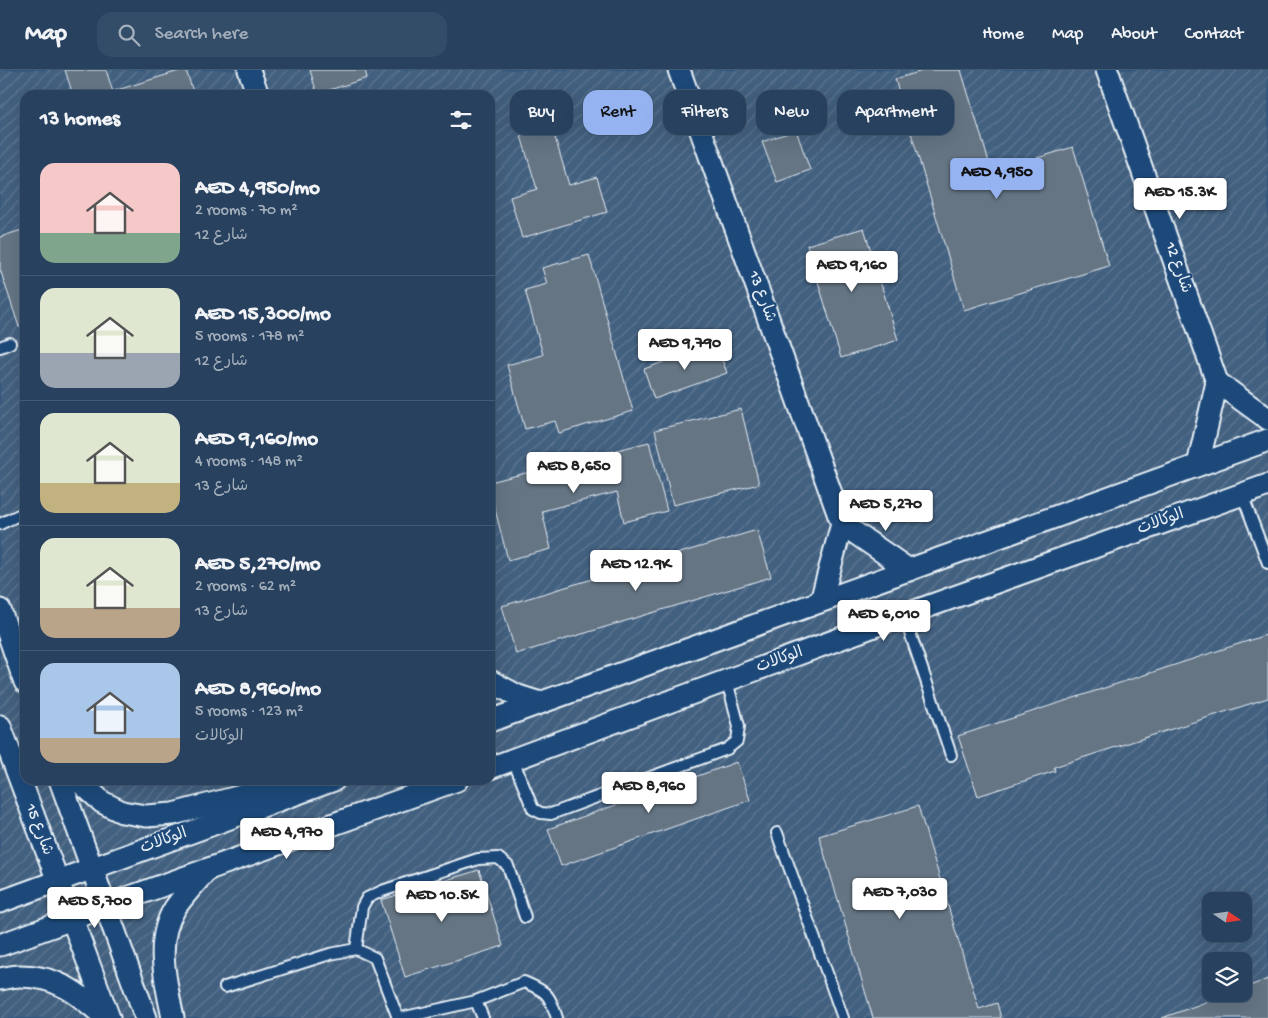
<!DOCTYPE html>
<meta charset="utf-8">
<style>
:root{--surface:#27415e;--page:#334c67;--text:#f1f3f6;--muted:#a4afbc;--line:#435a73;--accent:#95b2f1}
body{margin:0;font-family:"Gochi Hand","Playpen Sans Arabic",sans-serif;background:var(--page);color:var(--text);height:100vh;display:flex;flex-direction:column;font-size:19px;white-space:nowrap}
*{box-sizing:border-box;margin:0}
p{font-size:16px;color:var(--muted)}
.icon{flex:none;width:28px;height:28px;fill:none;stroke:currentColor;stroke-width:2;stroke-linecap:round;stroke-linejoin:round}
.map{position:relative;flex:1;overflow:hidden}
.drawer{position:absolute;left:20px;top:20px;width:475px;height:695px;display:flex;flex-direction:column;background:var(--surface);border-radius:15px;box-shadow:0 5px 20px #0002,0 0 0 1px var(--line)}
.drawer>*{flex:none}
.hud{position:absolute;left:510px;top:20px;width:475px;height:45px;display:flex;gap:10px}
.needle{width:32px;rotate:103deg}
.controls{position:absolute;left:1202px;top:822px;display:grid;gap:10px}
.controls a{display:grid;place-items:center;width:50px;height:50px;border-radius:10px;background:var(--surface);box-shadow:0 5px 20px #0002,0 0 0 1px var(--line);font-size:25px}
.price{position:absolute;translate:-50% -42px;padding:0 11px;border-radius:5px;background:#fff;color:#222;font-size:16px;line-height:32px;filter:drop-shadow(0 1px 2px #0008)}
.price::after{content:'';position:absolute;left:50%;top:30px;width:15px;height:11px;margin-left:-8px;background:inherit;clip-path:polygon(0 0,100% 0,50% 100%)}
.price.selected{background:var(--accent);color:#111}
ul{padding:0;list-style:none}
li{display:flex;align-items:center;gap:15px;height:125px;padding:0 20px}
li+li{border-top:1px solid var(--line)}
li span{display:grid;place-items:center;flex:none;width:140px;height:100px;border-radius:15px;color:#555}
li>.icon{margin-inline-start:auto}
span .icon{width:60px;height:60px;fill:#fffc;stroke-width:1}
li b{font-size:21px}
h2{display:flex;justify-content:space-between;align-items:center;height:60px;padding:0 20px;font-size:21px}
.pill{padding:0 18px;border-radius:15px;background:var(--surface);box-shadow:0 5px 20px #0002,0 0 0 1px var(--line);font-size:18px;line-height:45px}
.pill.selected{background:var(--accent);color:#111}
header{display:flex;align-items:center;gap:30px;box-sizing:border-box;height:70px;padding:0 25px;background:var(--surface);border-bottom:1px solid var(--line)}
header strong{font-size:24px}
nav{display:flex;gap:28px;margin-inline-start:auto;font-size:18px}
.search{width:350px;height:45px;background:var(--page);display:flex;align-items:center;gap:12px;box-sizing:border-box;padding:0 18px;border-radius:15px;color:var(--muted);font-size:19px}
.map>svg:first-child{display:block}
</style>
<header>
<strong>Map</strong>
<div class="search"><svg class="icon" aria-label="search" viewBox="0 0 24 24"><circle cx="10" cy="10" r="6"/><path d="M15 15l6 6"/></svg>Search here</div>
<nav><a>Home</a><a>Map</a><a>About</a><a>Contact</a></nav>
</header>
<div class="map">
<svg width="1268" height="948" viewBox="0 0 1268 948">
<defs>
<pattern id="industrial-furrows" width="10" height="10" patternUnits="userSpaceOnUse" patternTransform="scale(1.25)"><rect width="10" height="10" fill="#43607f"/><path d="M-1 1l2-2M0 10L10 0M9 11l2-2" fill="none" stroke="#5e7792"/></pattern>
</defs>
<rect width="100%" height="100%" fill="#34577d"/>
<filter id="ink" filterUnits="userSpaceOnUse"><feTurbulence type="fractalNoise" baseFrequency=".02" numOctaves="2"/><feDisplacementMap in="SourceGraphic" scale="10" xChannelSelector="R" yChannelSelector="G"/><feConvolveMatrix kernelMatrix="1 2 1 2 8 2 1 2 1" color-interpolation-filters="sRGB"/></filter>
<g filter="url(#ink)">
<!-- industrial -->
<path fill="url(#industrial-furrows)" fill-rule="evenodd" d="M0 0H1268V948H0ZM25 25H490V710H25ZM1211 831H1244V864H1211ZM1211 891H1244V924H1211Z"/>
<!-- building -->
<g fill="#657484" stroke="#e8f1f8">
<path d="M65 0H106L113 22 103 25H73Z"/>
<path d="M182 0H186L194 25H115L114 21Z"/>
<path d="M310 0H365L367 8 317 24Z"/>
<path d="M926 0H961L992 102 1073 77 1109 196 964 240 895 9Z"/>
<path d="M552 57 569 115 597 107 607 142 522 168 510 127 537 119 521 66Z"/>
<path d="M796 60 810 100 777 112 762 72Z"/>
<path d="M864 158 898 270 841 288 807 175Z"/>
<path d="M25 159V255L19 257 0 199V167Z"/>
<path d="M589 185 633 341 559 363 555 351 525 359 507 295 543 285 525 220 547 214 542 198Z"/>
<path d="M716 273 727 303 654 329 644 299Z"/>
<path d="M741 339 759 414 673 435 655 360Z"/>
<path d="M649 372 667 441 624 452 617 422 542 441 551 479 508 490 490 420V412Z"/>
<path d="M757 460 771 507 516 584 502 536Z"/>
<path d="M1266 565 1268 572V628L1054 697 1055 701 978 726 958 666Z"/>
<path d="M737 692 750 730 561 796 548 759Z"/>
<path d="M918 736 979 939 997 933 1001 948H873L819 766Z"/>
<path d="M479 800 503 876 405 907 381 830Z"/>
<path d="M1268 909V948H1162L1228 924H1244V918Z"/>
</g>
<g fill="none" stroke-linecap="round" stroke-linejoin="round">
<defs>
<g id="service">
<path d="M0 277 10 273"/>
<path d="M1242 424 1268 493"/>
<path d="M0 454 25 442"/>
<path d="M904 545 951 685"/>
<path d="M513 690 533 739 541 743 551 744 727 679 737 671 739 656 727 611"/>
<path d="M777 763 843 948"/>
<path d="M356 879 362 837 367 828 382 821 478 789 498 788 508 796 525 847"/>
<path d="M225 917 330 884 356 879 375 888 398 948"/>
<path d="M401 948 476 931"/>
<path d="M483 948 476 931 524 912C548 922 549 924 557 948"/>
</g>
<g id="minor">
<path d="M249 0 258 25"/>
<path d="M679 0 842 454 821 531"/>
<path d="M1107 0 1217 312 1198 395"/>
<path d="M1217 312 1268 349"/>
<path d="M842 454 909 500"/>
<path d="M0 540 25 612"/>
<path d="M490 611 518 626 540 633"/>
<path d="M490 651 1268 370"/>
<path d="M0 656 109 948"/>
<path d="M490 698 904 545 1268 415"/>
<path d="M60 710 146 948"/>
<path d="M78 710 102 732 122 742 146 746 173 744 249 724 286 716"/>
<path d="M0 832 334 710"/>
<path d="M0 875 72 849 105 836 457 710"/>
<path d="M0 909C6 908 13 906 20 906 58 906 79 924 106 948"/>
<path d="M173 948C166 912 154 871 175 838 184 825 194 814 205 802"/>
</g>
</defs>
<!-- service casing -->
<use href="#service" stroke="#e8f1f8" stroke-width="14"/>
<!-- minor casing -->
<use href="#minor" stroke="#e8f1f8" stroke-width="25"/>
<!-- service -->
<use href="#service" stroke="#1f4a7a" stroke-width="10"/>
<!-- minor -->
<use href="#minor" stroke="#1f4a7a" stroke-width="21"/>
</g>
</g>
<g text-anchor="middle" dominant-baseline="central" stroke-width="4.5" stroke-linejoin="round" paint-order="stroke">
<!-- street labels -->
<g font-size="16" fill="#e8f1f8" stroke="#1f4a7a">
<text transform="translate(1177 198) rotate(71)">شارع 12</text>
<text transform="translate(761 227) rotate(70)">شارع 13</text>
<text transform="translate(1161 453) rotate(-20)">الوكالات</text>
<text transform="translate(780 591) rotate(-20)">الوكالات</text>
<text transform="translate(38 760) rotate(70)">شارع 15</text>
<text transform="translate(164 772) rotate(-20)">الوكالات</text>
</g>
</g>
</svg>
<div class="controls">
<a><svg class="needle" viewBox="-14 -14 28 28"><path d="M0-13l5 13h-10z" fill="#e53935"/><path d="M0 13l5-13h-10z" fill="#a4afbc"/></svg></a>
<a><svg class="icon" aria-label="layers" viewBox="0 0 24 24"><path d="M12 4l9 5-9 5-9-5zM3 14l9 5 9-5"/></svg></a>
</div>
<b class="price selected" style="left:997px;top:130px">AED 4,950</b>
<b class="price" style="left:1180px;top:150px">AED 15.3K</b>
<b class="price" style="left:852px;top:223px">AED 9,160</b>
<b class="price" style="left:685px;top:301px">AED 9,790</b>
<b class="price" style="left:574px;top:424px">AED 8,650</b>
<b class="price" style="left:886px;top:462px">AED 5,270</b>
<b class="price" style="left:636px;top:522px">AED 12.9K</b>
<b class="price" style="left:884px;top:572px">AED 6,010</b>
<b class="price" style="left:649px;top:744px">AED 8,960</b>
<b class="price" style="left:287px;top:790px">AED 4,970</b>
<b class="price" style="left:900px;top:850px">AED 7,030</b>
<b class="price" style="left:442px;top:853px">AED 10.5K</b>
<b class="price" style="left:95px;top:859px">AED 5,700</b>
<div class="hud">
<a class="pill">Buy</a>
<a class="pill selected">Rent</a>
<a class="pill">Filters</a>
<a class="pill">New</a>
<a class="pill">Apartment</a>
</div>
<section class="drawer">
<h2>13 homes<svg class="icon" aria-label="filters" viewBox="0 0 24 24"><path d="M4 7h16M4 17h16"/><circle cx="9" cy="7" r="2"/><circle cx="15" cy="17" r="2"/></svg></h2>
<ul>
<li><span style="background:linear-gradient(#f6c9c9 70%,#7fa58c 0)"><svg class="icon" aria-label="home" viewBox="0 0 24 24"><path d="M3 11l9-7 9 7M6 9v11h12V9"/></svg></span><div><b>AED 4,950/mo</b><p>2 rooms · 70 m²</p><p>شارع 12</p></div></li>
<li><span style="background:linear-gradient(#dfe7d0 65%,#9aa5b1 0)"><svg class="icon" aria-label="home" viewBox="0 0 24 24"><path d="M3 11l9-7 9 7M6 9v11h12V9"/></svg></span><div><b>AED 15,300/mo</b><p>5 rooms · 178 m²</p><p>شارع 12</p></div></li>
<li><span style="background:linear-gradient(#dfe7d0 70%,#c2b280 0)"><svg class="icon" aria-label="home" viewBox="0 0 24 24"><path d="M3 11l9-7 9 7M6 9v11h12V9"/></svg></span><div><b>AED 9,160/mo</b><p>4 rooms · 148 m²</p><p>شارع 13</p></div></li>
<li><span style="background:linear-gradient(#dfe7d0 70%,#b9a48a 0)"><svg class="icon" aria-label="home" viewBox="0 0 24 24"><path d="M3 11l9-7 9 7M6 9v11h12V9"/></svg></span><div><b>AED 5,270/mo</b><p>2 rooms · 62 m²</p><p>شارع 13</p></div></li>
<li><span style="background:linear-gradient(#a9c7e8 75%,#b9a48a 0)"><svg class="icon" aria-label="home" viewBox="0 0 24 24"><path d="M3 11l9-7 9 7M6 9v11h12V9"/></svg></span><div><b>AED 8,960/mo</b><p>5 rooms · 123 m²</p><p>الوكالات</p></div></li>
</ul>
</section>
</div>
